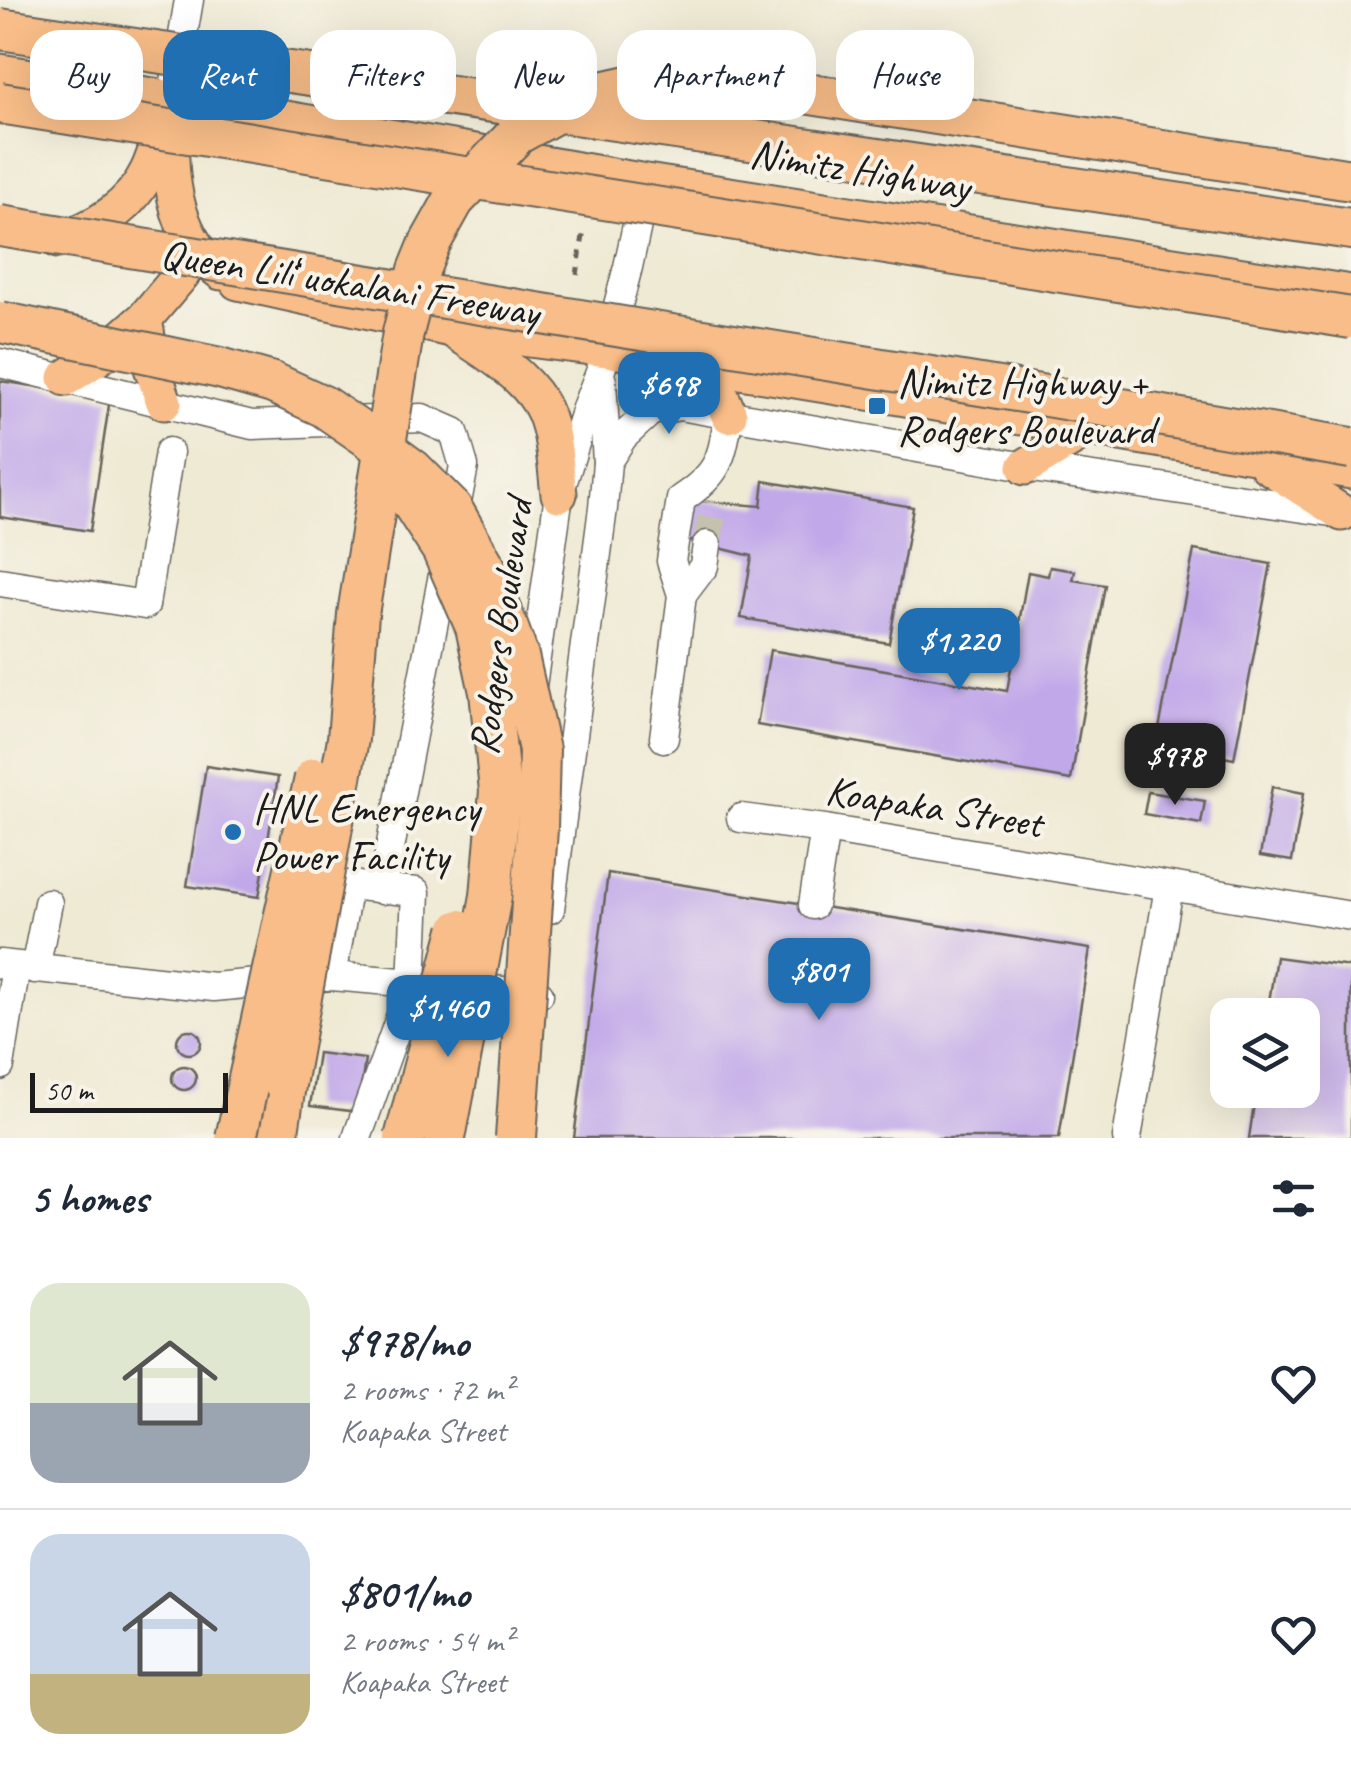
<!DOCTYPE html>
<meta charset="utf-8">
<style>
:root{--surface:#fff;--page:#f6f6f7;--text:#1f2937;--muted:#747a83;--line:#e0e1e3;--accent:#1f6fb2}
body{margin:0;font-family:Caveat,sans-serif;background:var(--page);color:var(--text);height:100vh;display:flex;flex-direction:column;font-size:38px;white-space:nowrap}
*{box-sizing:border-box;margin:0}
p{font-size:32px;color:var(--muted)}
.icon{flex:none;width:55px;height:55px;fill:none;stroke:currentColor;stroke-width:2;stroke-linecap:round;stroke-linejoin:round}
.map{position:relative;height:1138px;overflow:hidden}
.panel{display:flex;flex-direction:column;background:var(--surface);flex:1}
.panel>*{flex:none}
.hud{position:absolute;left:30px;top:30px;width:1292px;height:90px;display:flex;gap:20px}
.tools{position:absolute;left:1210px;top:998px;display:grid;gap:20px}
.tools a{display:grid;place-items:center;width:110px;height:110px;border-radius:20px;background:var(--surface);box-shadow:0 10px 40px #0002;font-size:50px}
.scale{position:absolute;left:30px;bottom:25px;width:198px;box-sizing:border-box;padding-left:10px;border:5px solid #1c1c1c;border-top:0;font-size:28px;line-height:35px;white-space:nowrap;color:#1c1c1c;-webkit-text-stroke:8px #f7f3e8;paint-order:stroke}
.price{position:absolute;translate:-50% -85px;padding:0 22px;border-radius:20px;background:var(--accent);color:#fff;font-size:32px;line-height:65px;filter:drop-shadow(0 2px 5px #0008)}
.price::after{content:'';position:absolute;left:50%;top:60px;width:30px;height:22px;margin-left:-15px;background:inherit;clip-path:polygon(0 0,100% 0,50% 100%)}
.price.on{background:#222;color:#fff}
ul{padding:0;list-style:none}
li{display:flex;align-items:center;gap:30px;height:250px;padding:0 30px}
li+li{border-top:2px solid var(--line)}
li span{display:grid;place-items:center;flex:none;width:280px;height:200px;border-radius:30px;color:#555}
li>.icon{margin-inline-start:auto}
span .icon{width:120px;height:120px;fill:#fffc;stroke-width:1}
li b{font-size:42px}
h2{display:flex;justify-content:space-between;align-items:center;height:120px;padding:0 30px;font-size:42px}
.tag{padding:0 35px;border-radius:30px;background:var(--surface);box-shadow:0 10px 40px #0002;font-size:35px;line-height:90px}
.tag.on{background:var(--accent);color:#fff}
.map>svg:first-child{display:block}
</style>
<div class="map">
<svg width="1351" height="1138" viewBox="0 0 1351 1138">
<rect width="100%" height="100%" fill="#f7f3e8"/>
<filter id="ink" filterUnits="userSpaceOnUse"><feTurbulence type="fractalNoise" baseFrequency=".01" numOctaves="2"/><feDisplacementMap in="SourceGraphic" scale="20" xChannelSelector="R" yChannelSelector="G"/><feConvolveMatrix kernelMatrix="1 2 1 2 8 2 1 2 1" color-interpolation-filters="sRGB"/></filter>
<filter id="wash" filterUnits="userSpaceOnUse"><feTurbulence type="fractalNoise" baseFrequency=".0048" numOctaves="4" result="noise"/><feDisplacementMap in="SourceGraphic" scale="40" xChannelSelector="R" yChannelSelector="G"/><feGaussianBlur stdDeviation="2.25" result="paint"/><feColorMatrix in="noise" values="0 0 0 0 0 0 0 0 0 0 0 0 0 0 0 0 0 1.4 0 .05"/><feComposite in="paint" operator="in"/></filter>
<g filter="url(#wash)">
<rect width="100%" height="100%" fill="#efead4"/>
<g id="blocks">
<!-- building -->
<g fill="#c1a8e9">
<path d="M0 381 110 398 90 531 0 517Z"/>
<path d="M764 481 913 507 889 643 741 618 752 556 683 539 687 500 761 506Z"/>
<path d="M1194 550 1271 564 1234 759 1156 744Z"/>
<path d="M1050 567 1075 571 1073 580 1105 585 1071 780 757 725 770 650 1007 691 1028 572 1048 576Z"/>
<path d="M206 766 278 777 259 897 187 886Z"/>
<path d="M1272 787 1304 793 1292 861 1260 856Z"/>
<path d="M1148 792 1205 801 1201 824 1144 814Z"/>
<path d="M608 873 1090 949 1059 1138H574Z"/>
<path d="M1276 957 1351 967V1138H1249L1256 1090H1302V1015H1267Z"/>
<circle cx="189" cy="1042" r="12"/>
<path d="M318 1053 365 1059 358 1112 310 1106Z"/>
<circle cx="184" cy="1078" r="12"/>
</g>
</g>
</g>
<g filter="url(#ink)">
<use href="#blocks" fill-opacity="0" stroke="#66645c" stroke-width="2.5"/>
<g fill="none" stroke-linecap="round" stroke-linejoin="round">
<!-- minor-tunnel -->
<path stroke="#c5c1af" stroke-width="28" stroke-dasharray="28 14" stroke-linecap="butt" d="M707 545 714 502"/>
<defs>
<g id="minor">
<path d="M172 99 189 0"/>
<path d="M0 363 252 425 422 418 454 432 464 466 382 890"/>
<path d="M607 462 623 437 651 411 680 406 1025 467 1338 513"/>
<path d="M0 582 145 605 169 452"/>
<path d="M682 595 704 566 707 545"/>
<path d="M532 686 559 494 587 405 601 370 628 267 645 188"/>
<path d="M664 738 682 595 671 561 681 499C720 473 721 460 729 415"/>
<path d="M741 818 825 829 1351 916"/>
<path d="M813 905 825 829"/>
<path d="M550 909 603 508 607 462 602 381"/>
<path d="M0 964 214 987 332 976 539 994"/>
<path d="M35 969 48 903"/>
<path d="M332 976 348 885 416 892 412 984 357 1138"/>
<path d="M0 1066 16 966"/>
<path d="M1127 1138 1169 887"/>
</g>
<g id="major">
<path d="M0 72 172 99 646 182 1351 293"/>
<path d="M171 134C169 184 177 241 221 272"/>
<path d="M58 240C95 229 131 207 148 171 158 150 163 126 170 104"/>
<path d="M238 282 451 329 606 349 1351 471"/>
<path d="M146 330 151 365 164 402"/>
<path d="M456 332C485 351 521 372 540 403 555 428 555 465 559 494"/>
<path d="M708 366 729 415"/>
<path d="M66 378 106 352 144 319 182 274"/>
<path d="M1267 465 1342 513"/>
<path d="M1025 467 1087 429"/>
</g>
<g id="highway">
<path d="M754 85 1351 180"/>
<path d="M1209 208 1351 229"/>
<path d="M277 1138 285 1085"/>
</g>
</defs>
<!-- minor casing -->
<use href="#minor" stroke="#66645c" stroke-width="31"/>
<!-- major casing -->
<use href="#major" stroke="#66645c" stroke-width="39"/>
<!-- highway casing -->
<use href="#highway" stroke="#66645c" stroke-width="44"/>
<!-- path -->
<path stroke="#66645c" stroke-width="5" stroke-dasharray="8 8" stroke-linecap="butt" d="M577 275 584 229"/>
<!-- minor -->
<use href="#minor" stroke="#fff" stroke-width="28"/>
<!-- major -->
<use href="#major" stroke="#f8bd88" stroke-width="35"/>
<!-- highway -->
<use href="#highway" stroke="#f8bd88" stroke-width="40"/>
<defs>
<g id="highway-bridge">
<path d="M0 29 1209 208"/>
<path d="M0 103 1351 318"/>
<path d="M0 226 999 388 1351 448"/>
<path d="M0 322 220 368 273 383 323 406 368 437 413 470 452 509 486 569 518 656 539 750 537 829 516 1138"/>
<path d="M394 475 442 549 476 627 490 692 500 791 491 896 445 1138"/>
<path d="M285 1085 348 739 358 614 403 333 419 270 430 243 454 200 517 134 588 95 664 78 754 85"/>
<path d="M236 1138 315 778"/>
<path d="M405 1138 460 930"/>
</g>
</defs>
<!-- highway-bridge casing -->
<use href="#highway-bridge" stroke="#66645c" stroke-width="44" stroke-linecap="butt"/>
<!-- highway-bridge -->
<use href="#highway-bridge" stroke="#f8bd88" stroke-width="40"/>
</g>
</g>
<!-- markers -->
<g fill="#1f6fb2" stroke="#f7f3e8" stroke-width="4">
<rect x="867" y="396" width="20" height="20" rx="5"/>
<circle cx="233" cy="832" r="10"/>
</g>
<g text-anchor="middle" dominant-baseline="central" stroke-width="8" stroke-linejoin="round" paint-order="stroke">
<!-- street labels -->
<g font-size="42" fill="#1c1c1c" stroke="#f7f3e8">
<text transform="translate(860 170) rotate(9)">Nimitz Highway</text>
<text transform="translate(350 283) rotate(9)">Queen Liliʻuokalani Freeway</text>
<text transform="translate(501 627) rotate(-82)">Rodgers Boulevard</text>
<text transform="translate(934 807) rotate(9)">Koapaka Street</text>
</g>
<!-- poi labels -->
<g font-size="42" fill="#1c1c1c" stroke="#f7f3e8" text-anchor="start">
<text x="897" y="382">Nimitz Highway +<tspan x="897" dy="48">Rodgers Boulevard</tspan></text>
<text x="253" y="808">HNL Emergency<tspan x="253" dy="48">Power Facility</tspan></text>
</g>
</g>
</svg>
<div class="tools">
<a><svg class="icon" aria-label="layers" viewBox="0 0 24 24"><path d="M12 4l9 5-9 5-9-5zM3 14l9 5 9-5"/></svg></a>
</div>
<div class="scale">50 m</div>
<b class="price" style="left:669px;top:437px">$698</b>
<b class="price" style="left:959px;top:693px">$1,220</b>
<b class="price on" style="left:1175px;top:808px">$978</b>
<b class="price" style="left:819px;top:1023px">$801</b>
<b class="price" style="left:448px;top:1060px">$1,460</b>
<div class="hud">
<a class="tag">Buy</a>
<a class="tag on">Rent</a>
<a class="tag">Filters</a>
<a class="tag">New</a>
<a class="tag">Apartment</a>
<a class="tag">House</a>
</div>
</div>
<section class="panel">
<h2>5 homes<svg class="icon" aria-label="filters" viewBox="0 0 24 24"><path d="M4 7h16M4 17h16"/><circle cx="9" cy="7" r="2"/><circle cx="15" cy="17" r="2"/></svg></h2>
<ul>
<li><span style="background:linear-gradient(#dfe7d0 60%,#9aa5b1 0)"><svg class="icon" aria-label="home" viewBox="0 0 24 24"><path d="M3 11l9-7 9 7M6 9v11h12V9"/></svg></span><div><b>$978/mo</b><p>2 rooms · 72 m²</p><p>Koapaka Street</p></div><svg class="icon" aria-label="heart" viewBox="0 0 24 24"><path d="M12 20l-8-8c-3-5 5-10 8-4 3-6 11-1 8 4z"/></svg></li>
<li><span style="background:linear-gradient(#c9d6e8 70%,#c2b280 0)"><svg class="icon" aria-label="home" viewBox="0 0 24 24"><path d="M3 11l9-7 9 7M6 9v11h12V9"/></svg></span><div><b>$801/mo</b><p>2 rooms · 54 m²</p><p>Koapaka Street</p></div><svg class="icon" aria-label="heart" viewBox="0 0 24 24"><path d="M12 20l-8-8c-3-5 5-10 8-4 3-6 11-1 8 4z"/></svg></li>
</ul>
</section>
